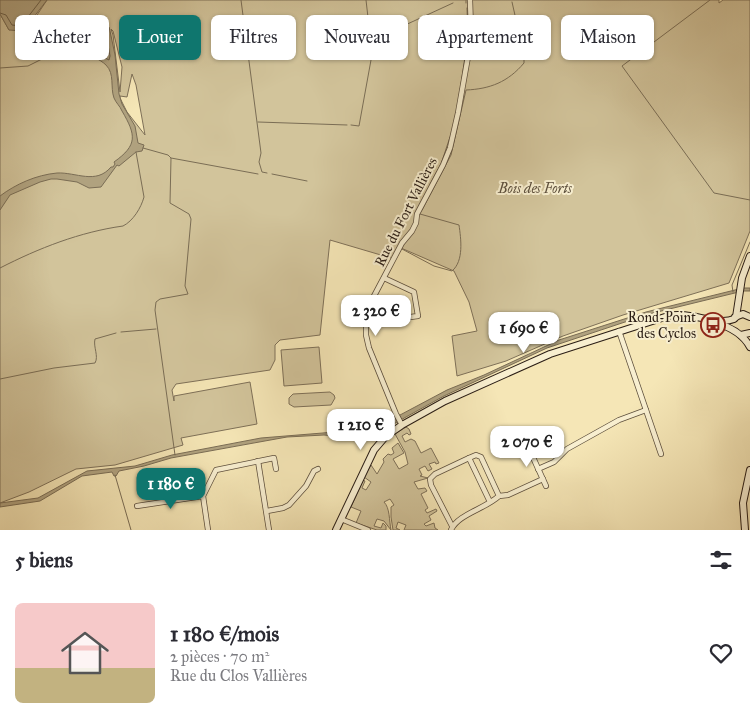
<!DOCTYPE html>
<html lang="fr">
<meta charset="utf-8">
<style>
:root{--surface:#fff;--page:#f7f7f7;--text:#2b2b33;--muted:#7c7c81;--line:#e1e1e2;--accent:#0f766e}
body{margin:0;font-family:"IM FELL Great Primer",serif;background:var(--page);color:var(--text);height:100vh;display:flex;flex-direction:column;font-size:19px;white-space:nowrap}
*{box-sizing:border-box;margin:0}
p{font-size:16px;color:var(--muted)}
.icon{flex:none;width:28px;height:28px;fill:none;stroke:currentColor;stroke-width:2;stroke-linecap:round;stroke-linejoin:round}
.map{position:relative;height:530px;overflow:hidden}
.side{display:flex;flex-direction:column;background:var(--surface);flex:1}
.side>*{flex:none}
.hud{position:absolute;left:15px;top:15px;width:720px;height:45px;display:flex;gap:10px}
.price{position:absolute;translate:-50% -42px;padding:0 11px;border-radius:10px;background:#fff;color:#222;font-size:16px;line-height:32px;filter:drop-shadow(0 1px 2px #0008)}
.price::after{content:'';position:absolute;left:50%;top:30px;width:15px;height:11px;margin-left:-8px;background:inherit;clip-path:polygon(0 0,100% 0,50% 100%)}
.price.selected{background:var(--accent);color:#fff}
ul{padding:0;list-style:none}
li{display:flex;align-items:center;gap:15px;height:125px;padding:0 15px}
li+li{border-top:1px solid var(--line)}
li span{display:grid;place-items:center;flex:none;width:140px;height:100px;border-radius:8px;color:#555}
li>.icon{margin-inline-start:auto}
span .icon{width:60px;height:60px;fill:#fffc;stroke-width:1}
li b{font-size:21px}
h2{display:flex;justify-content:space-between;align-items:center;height:60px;padding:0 15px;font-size:21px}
.chip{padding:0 18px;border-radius:8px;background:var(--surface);box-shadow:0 1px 4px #0004;font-size:18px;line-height:45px}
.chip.selected{background:var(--accent);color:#fff}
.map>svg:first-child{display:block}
</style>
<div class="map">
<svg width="750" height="530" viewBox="0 0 750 530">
<rect width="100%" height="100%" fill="#f5e6b6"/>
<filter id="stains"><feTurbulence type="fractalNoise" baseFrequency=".004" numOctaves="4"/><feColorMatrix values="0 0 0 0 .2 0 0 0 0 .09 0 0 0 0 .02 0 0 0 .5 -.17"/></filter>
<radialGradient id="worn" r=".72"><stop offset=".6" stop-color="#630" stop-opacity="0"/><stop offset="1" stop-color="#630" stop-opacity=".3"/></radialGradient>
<!-- green -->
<g fill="#d2c49b" stroke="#7e7058" fill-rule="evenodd">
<path d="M47 0H719V3L723 0H750V231L729 283 623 315 563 336 506 361 457 376 452 336 477 331 469 302 454 271 401 248 391 258 330 240 320 335 280 340 275 345V360L270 370 176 384 172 390 174 401V396L250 382 257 424 181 438 183 445 115 465 76 469 29 492 0 503V14L9 30 33 21ZM111 29 113 31 122 67 120 92 113 35ZM132 74 136 85 145 135 127 112 120 98V96L127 97Z"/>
<path d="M319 347 322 383 284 386 281 350Z"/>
<path d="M330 392 334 395 335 398 331 405 294 407 289 404V398L293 394Z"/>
<path d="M406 427 409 429 411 434 409 435 407 433 402 436 405 442 411 439 415 441 421 453 431 448 439 463 436 464 435 462 429 464 432 469 428 471 425 466 419 469 422 475 420 476 428 478 414 482 418 489 425 488 427 491 421 494 428 508 425 510 427 513 436 509 437 511 429 516 431 520 424 524 426 526 434 523 435 528 438 530H404L406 525 398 522 396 528 400 530H393L391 517V507L394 505 390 499 384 502C390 508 389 520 391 530L384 521 377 519 374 526 381 528 383 523 386 526V530H377L356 523 361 511 351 507 363 480 365 481 362 488 366 490 371 482 364 477 371 465 377 474 384 462 383 459 388 454 391 455 394 453 392 448 398 443 404 453 393 459 399 469 408 464 405 452 395 434Z"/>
</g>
<!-- water -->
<g fill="#b0a27f" stroke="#7a6d55">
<path d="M0 0H47L23 31 9 30 0 14Z"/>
<path d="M105 26 109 27 110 31 115 55 119 94 122 104 135 126 138 143 144 145 142 151 136 152 119 166 117 165 101 187 89 188 77 182 57 179H51L40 182 10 195 0 210V196C16 184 36 175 57 173 76 172 96 185 111 167H113L115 164 114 162C138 145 136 135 122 111 120 106 116 103 114 98 110 87 115 74 106 65 93 53 75 53 58 54V51C69 37 89 31 105 26Z"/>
<path d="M743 288H750V291H743L649 314 547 348 444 396 397 422 370 439 324 435 287 437 171 458 144 466 119 471 116 476H114L112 472 82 476 40 501 0 507V503L38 498 87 471 135 466 172 455 261 438 335 432 373 433 384 428 400 415 447 390 484 375 559 340 646 312Z"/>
</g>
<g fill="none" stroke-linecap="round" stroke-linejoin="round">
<!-- shore -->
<g stroke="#6d604a" stroke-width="1">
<path d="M0 13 6 15 12 25 21 26 41 0"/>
<path d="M103 32 106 34 110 56 109 60 94 52 75 47V44L91 36Z"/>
</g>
<!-- stream -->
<g stroke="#7a6d55" stroke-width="1">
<path d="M241 0 261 153 259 162 262 172 267 173"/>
<path d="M366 0 370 35"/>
<path d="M466 0V3"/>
<path d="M710 0 622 66 714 193 750 200"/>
<path d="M377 38 453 3"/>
<path d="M0 68 28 66 58 51"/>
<path d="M460 91 468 36 467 8"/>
<path d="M258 122 347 125"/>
<path d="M351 125 359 126 371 60V40"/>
<path d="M143 148 168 155 171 158 170 203 189 214 191 219 185 286 188 294 160 299 156 302 155 310 175 455"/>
<path d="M171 158 258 174"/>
<path d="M272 174 307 181"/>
<path d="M430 184 441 164 450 137"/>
<path d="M422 210 451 155 466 90C490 89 508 82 524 63V55L512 2"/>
<path d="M402 249 434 266 452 271C464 261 461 239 459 225L420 214"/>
<path d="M0 268C39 248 80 232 123 226 133 221 141 208 144 197L136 152"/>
<path d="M733 292 732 285 750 242"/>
<path d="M121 332 156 329"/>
<path d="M0 379 54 368 95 363C99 356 93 347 95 339L116 333"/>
<path d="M115 475 131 530"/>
</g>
<defs>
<g id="street">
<path d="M366 323 418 316 414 292 384 278"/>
<path d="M619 331 661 454"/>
<path d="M402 425 396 414 369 348 366 335V323L374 296 402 243 412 231 416 223 417 214 443 165 450 148 458 113 469 51 471 30 470 0"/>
<path d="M526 442 546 486"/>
<path d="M258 461 269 530"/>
<path d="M538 469 554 462 567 449 619 420 646 410"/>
<path d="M499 496 508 495 543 479"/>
<path d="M137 506 203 496"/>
<path d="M267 511 283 508 289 505 306 486 314 471 318 469"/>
<path d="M341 519 368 530"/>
<path d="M452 526 431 485 430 479 435 474 469 458"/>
<path d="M208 530 203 496 216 470 274 458 276 469"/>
<path d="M451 530C458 514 485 509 499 496L481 457 476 455 469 458 490 502"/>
</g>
<g id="secondary">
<path d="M735 317 743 314 750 317"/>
<path d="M736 317 742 278 750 256"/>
<path d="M716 323C730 327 743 334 750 347"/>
<path d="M741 335 750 333"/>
<path d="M336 530 374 450 386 436 402 425 445 401 550 354 668 316C690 311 717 326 734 319"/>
<path d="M745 530 743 503 750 470"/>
</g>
</defs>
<!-- street casing -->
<use href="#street" stroke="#5d4f3d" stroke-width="6"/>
<!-- secondary casing -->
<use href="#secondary" stroke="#2a1d15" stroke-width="8"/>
<!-- street -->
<use href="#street" stroke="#f8efd0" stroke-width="4.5"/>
<!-- secondary -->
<use href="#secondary" stroke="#f8efd0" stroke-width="6"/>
</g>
<!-- icons -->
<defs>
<symbol id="bus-ring" viewBox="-11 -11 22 22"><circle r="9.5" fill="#f8efd0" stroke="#8f2418" stroke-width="1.5"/><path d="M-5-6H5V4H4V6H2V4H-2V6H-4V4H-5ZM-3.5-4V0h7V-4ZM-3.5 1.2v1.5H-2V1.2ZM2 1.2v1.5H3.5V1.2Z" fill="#8f2418"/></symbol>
</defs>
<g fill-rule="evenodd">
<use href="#bus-ring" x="699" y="311" width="28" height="28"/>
</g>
<g text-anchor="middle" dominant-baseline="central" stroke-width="4" stroke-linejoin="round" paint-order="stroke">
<!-- park labels -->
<g font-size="14" font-style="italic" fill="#5c4f3d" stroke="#f8efd0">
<text x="535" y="188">Bois des Forts</text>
</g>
<!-- street labels -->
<g font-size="14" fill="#2a1d15" stroke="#f8efd0">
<text transform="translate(406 212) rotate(-63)">Rue du Fort Vallières</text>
</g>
<!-- poi labels -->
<g font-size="14" fill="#2a1d15" stroke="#f8efd0" text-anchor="end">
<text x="696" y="317">Rond-Point<tspan x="696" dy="16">des Cyclos</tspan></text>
</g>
</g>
<rect width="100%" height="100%" filter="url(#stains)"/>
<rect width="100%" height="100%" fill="url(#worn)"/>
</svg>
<b class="price" style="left:376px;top:337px">2 320 €</b>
<b class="price" style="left:524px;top:354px">1 690 €</b>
<b class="price" style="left:361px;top:451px">1 210 €</b>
<b class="price" style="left:527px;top:468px">2 070 €</b>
<b class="price selected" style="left:171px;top:510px">1 180 €</b>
<div class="hud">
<a class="chip">Acheter</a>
<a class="chip selected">Louer</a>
<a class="chip">Filtres</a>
<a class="chip">Nouveau</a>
<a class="chip">Appartement</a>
<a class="chip">Maison</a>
</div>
</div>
<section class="side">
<h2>5 biens<svg class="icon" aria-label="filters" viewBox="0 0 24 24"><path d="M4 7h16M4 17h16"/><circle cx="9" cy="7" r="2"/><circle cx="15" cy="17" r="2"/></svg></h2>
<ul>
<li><span style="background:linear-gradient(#f6c9c9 65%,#c2b280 0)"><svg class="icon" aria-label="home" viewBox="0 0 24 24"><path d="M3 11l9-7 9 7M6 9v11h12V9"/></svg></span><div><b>1 180 €/mois</b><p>2 pièces · 70 m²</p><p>Rue du Clos Vallières</p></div><svg class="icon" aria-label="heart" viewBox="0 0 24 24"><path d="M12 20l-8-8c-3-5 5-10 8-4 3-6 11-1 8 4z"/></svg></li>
</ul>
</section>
